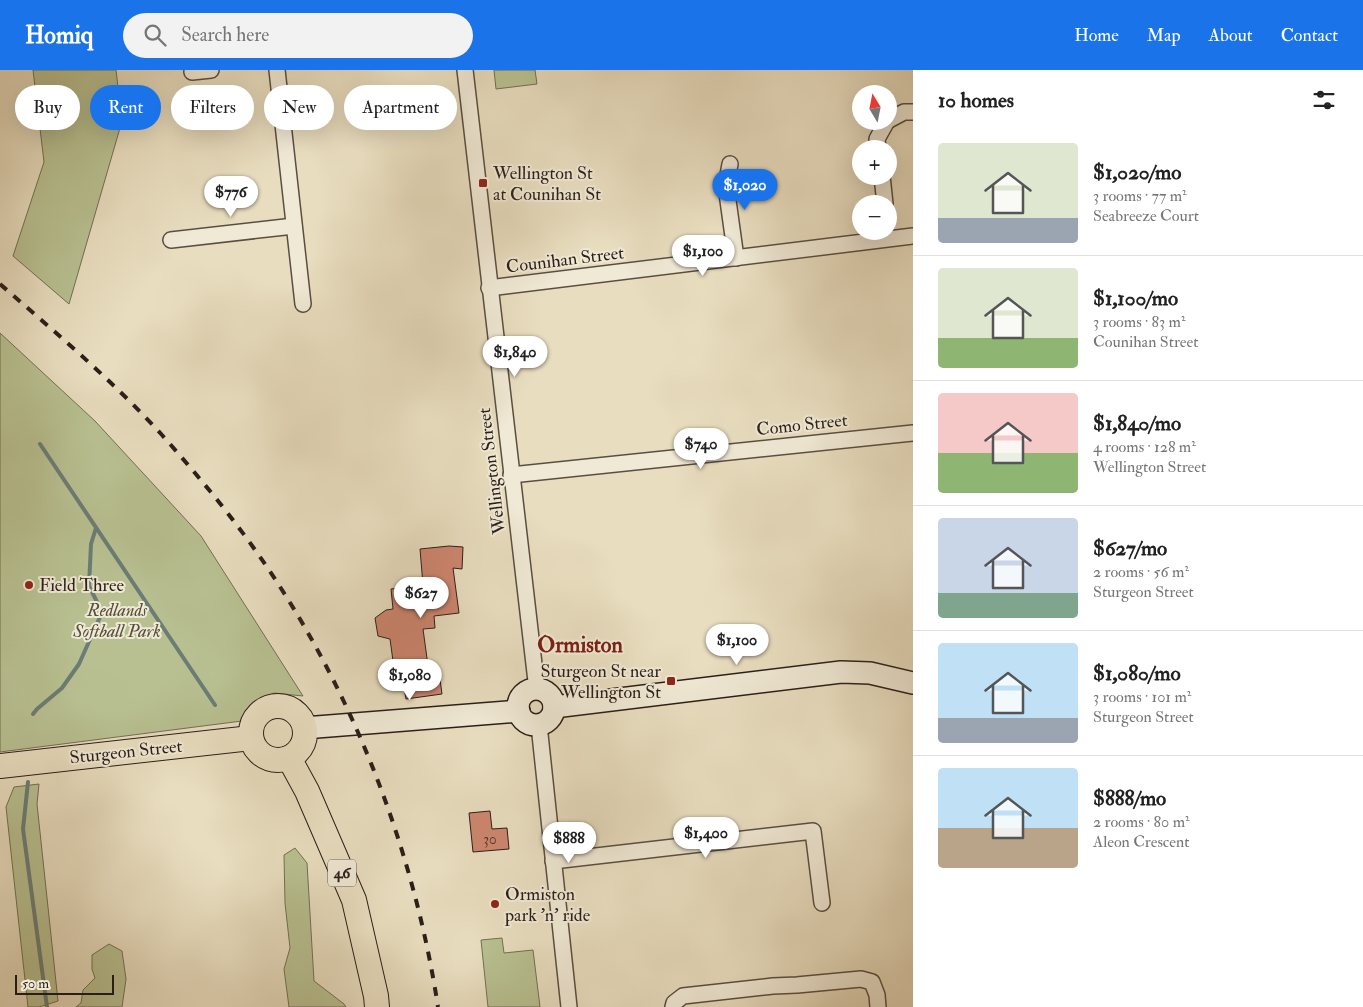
<!DOCTYPE html>
<meta charset="utf-8">
<style>
:root{--surface:#fff;--page:#f2f2f2;--text:#222;--muted:#767676;--line:#e0e0e0;--accent:#1a73e8}
body{margin:0;font-family:"IM FELL Double Pica",serif;background:var(--page);color:var(--text);height:100vh;display:flex;flex-direction:column;font-size:19px;white-space:nowrap}
*{box-sizing:border-box;margin:0}
p{font-size:16px;color:var(--muted)}
.icon{flex:none;width:28px;height:28px;fill:none;stroke:currentColor;stroke-width:2;stroke-linecap:round;stroke-linejoin:round}
.map{position:relative;flex:1;overflow:hidden}
.sheet{display:flex;flex-direction:column;background:var(--surface);width:450px}
.sheet>*{flex:none}
.guide{position:absolute;left:15px;top:15px;width:475px;height:45px;display:flex;gap:10px}
.needle{width:32px;rotate:350deg}
.tools{position:absolute;left:852px;top:15px;display:grid;gap:10px}
.tools a{display:grid;place-items:center;width:45px;height:45px;border-radius:50%;background:var(--surface);box-shadow:0 5px 20px #0002;font-size:25px}
.scale{position:absolute;left:15px;bottom:12px;width:99px;box-sizing:border-box;padding-left:5px;border:2px solid #2a1e19;border-top:0;font-size:14px;line-height:18px;white-space:nowrap;color:#2a1e19;-webkit-text-stroke:4px #f0e9d5;paint-order:stroke}
.price{position:absolute;translate:-50% -42px;padding:0 11px;border-radius:18px;background:#fff;color:#222;font-size:16px;line-height:32px;filter:drop-shadow(0 1px 2px #0008)}
.price::after{content:'';position:absolute;left:50%;top:30px;width:15px;height:11px;margin-left:-8px;background:inherit;clip-path:polygon(0 0,100% 0,50% 100%)}
.price.current{background:var(--accent);color:#fff}
ul{padding:0;list-style:none}
li{display:flex;align-items:center;gap:15px;height:125px;padding:0 25px}
li+li{border-top:1px solid var(--line)}
li span{display:grid;place-items:center;flex:none;width:140px;height:100px;border-radius:5px;color:#555}
li>.icon{margin-inline-start:auto}
span .icon{width:60px;height:60px;fill:#fffc;stroke-width:1}
li b{font-size:21px}
h2{display:flex;justify-content:space-between;align-items:center;height:60px;padding:0 25px;font-size:21px}
.tag{padding:0 18px;border-radius:22px;background:var(--surface);box-shadow:0 5px 20px #0002;font-size:18px;line-height:45px}
.tag.current{background:var(--accent);color:#fff}
header{display:flex;align-items:center;gap:30px;box-sizing:border-box;height:70px;padding:0 25px;background:var(--accent);color:#fff}
header strong{font-size:24px}
nav{display:flex;gap:28px;margin-inline-start:auto;font-size:18px}
.search{width:350px;height:45px;background:var(--page);display:flex;align-items:center;gap:12px;box-sizing:border-box;padding:0 18px;border-radius:28px;color:var(--muted);font-size:19px}
main{display:flex;flex:1;min-height:0}
.map>svg:first-child{display:block}
</style>
<header>
<strong>Homiq</strong>
<div class="search"><svg class="icon" aria-label="search" viewBox="0 0 24 24"><circle cx="10" cy="10" r="6"/><path d="M15 15l6 6"/></svg>Search here</div>
<nav><a>Home</a><a>Map</a><a>About</a><a>Contact</a></nav>
</header>
<main>
<div class="map">
<svg width="913" height="937" viewBox="0 0 913 937">
<rect width="100%" height="100%" fill="#e8ddbf"/>
<filter id="stains"><feTurbulence type="fractalNoise" baseFrequency=".004" numOctaves="4"/><feColorMatrix values="0 0 0 0 .2 0 0 0 0 .09 0 0 0 0 .02 0 0 0 .5 -.17"/></filter>
<radialGradient id="worn" r=".72"><stop offset=".6" stop-color="#630" stop-opacity="0"/><stop offset="1" stop-color="#630" stop-opacity=".3"/></radialGradient>
<!-- green -->
<g fill="#b8c091" stroke="#716f55">
<path d="M33 0H116L122 51 69 234 13 186 44 92Z"/>
<path d="M494 0H535L537 14 496 19Z"/>
<path d="M0 263 95 351 201 466 303 626 274 623 253 634 242 651 0 682Z"/>
<path d="M39 714 37 734 58 931 39 937H28L6 737 14 717Z"/>
<path d="M295 778 307 793 314 911 344 934 346 937H289L284 899 290 878 285 833 284 785Z"/>
<path d="M502 868 504 883 533 880 540 937H488L481 870Z"/>
<path d="M109 874 122 881 126 909 122 937H76L81 933 83 920 95 908 92 899V885Z"/>
</g>
<g fill="none" stroke-linecap="round" stroke-linejoin="round">
<!-- stream -->
<g stroke="#6b7d75" stroke-width="4">
<path d="M40 374 215 635"/>
<path d="M33 644 37 639 62 618 79 594 100 547 97 532 89 516 91 474 96 458"/>
<path d="M28 712 23 759 47 937"/>
</g>
</g>
<!-- building -->
<g fill="#ce8670" stroke="#2a1e19">
<path d="M449 476 463 477 462 499 453 498 459 543 434 546 435 558 423 559 429 603 439 602 442 624 406 629 404 618H401L397 590 393 591 390 569 378 566 375 548 386 540 393 539 391 519 423 515 420 479Z"/>
<path d="M490 741 492 759 507 758 509 779 473 782 469 743Z"/>
</g>
<g fill="none" stroke-linecap="round" stroke-linejoin="round">
<defs>
<g id="street">
<path d="M277 0 303 234"/>
<path d="M465 0 537 620"/>
<path d="M192 2 211 0"/>
<path d="M889 50 904 42H913"/>
<path d="M878 79 877 69 887 51"/>
<path d="M730 94 726 116 736 188"/>
<path d="M882 106 885 134"/>
<path d="M171 170 294 156"/>
<path d="M489 218 913 166"/>
<path d="M511 405 913 363"/>
<path d="M539 655 569 937"/>
<path d="M553 791 813 761 822 833"/>
<path d="M673 937 674 933 683 926 773 916 797 915 861 909 872 912 877 925 878 937"/>
</g>
<g id="secondary">
<circle cx="536" cy="637" r="18"/>
<path d="M554 637 841 602 870 603 913 613"/>
<path d="M304 658 519 641"/>
</g>
<g id="primary">
<circle cx="278" cy="663" r="27"/>
<path d="M289 688 307 721 354 830 376 926 377 937"/>
<path d="M0 696 251 668"/>
</g>
</defs>
<!-- street casing -->
<use href="#street" stroke="#5a4e42" stroke-width="18"/>
<!-- secondary casing -->
<use href="#secondary" stroke="#2a1e19" stroke-width="24"/>
<!-- primary casing -->
<use href="#primary" stroke="#2a1e19" stroke-width="26"/>
<!-- street -->
<use href="#street" stroke="#f0e9d5" stroke-width="15"/>
<!-- secondary -->
<use href="#secondary" stroke="#f0e9d5" stroke-width="21"/>
<!-- primary -->
<use href="#primary" stroke="#e8ddbf" stroke-width="24"/>
<!-- rail -->
<path stroke="#2a1e19" stroke-width="4" stroke-dasharray="9 9" stroke-linecap="butt" d="M0 214C55 262 113 311 162 365 194 401 225 438 253 477 349 611 413 774 438 937"/>
</g>
<!-- markers -->
<g fill="#8f2418" stroke="#f0e9d5" stroke-width="2">
<rect x="478" y="108" width="10" height="10" rx="2.5"/>
<circle cx="29" cy="515" r="5"/>
<rect x="666" y="606" width="10" height="10" rx="2.5"/>
<circle cx="495" cy="834" r="5"/>
</g>
<g text-anchor="middle" dominant-baseline="central" stroke-width="4" stroke-linejoin="round" paint-order="stroke">
<!-- number labels -->
<g font-size="15" fill="#53382f">
<text x="490" y="769">30</text>
</g>
<!-- shield labels -->
<rect fill="#f0e9d5" stroke="#655b51" stroke-width="1" x="328" y="789.5" width="28" height="27" rx="4"/>
<g font-size="16" font-weight="bold" fill="#2a1e19">
<text x="342" y="803">46</text>
</g>
<!-- poi labels -->
<g font-size="18" fill="#2a1e19" stroke="#f0e9d5" text-anchor="start">
<text x="493" y="103">Wellington St<tspan x="493" dy="21">at Counihan St</tspan></text>
<text x="39" y="515">Field Three</text>
<text x="661" y="601" text-anchor="end">Sturgeon St near<tspan x="661" dy="21">Wellington St</tspan></text>
<text x="505" y="824">Ormiston<tspan x="505" dy="21">park 'n' ride</tspan></text>
</g>
<!-- street labels -->
<g font-size="18" fill="#2a1e19" stroke="#f0e9d5">
<text transform="translate(565 190) rotate(-7)">Counihan Street</text>
<text transform="translate(802 355) rotate(-6)">Como Street</text>
<text transform="translate(492 401) rotate(-97)">Wellington Street</text>
<text transform="translate(126 682) rotate(-6)">Sturgeon Street</text>
</g>
<!-- park labels -->
<g font-size="18" font-style="italic" fill="#554f3d" stroke="#f0e9d5">
<text x="117" y="540">Redlands<tspan x="117" dy="21">Softball Park</tspan></text>
</g>
<!-- district labels -->
<g font-size="22" font-weight="bold" fill="#7a1f14" stroke="#f0e9d5">
<text x="580" y="575">Ormiston</text>
</g>
</g>
<rect width="100%" height="100%" filter="url(#stains)"/>
<rect width="100%" height="100%" fill="url(#worn)"/>
</svg>
<div class="tools">
<a><svg class="needle" viewBox="-14 -14 28 28"><path d="M0-13l5 13h-10z" fill="#e53935"/><path d="M0 13l5-13h-10z" fill="#767676"/></svg></a>
<a>+</a>
<a>−</a>
</div>
<div class="scale">50 m</div>
<b class="price current" style="left:745px;top:141px">$1,020</b>
<b class="price" style="left:231px;top:148px">$776</b>
<b class="price" style="left:703px;top:207px">$1,100</b>
<b class="price" style="left:515px;top:308px">$1,840</b>
<b class="price" style="left:701px;top:400px">$740</b>
<b class="price" style="left:421px;top:549px">$627</b>
<b class="price" style="left:737px;top:596px">$1,100</b>
<b class="price" style="left:410px;top:631px">$1,080</b>
<b class="price" style="left:706px;top:789px">$1,400</b>
<b class="price" style="left:569px;top:794px">$888</b>
<div class="guide">
<a class="tag">Buy</a>
<a class="tag current">Rent</a>
<a class="tag">Filters</a>
<a class="tag">New</a>
<a class="tag">Apartment</a>
</div>
</div>
<section class="sheet">
<h2>10 homes<svg class="icon" aria-label="filters" viewBox="0 0 24 24"><path d="M4 7h16M4 17h16"/><circle cx="9" cy="7" r="2"/><circle cx="15" cy="17" r="2"/></svg></h2>
<ul>
<li><span style="background:linear-gradient(#dfe7d0 75%,#9aa5b1 0)"><svg class="icon" aria-label="home" viewBox="0 0 24 24"><path d="M3 11l9-7 9 7M6 9v11h12V9"/></svg></span><div><b>$1,020/mo</b><p>3 rooms · 77 m²</p><p>Seabreeze Court</p></div></li>
<li><span style="background:linear-gradient(#dfe7d0 70%,#8fb573 0)"><svg class="icon" aria-label="home" viewBox="0 0 24 24"><path d="M3 11l9-7 9 7M6 9v11h12V9"/></svg></span><div><b>$1,100/mo</b><p>3 rooms · 83 m²</p><p>Counihan Street</p></div></li>
<li><span style="background:linear-gradient(#f6c9c9 60%,#8fb573 0)"><svg class="icon" aria-label="home" viewBox="0 0 24 24"><path d="M3 11l9-7 9 7M6 9v11h12V9"/></svg></span><div><b>$1,840/mo</b><p>4 rooms · 128 m²</p><p>Wellington Street</p></div></li>
<li><span style="background:linear-gradient(#c9d6e8 75%,#7fa58c 0)"><svg class="icon" aria-label="home" viewBox="0 0 24 24"><path d="M3 11l9-7 9 7M6 9v11h12V9"/></svg></span><div><b>$627/mo</b><p>2 rooms · 56 m²</p><p>Sturgeon Street</p></div></li>
<li><span style="background:linear-gradient(#bfe0f5 75%,#9aa5b1 0)"><svg class="icon" aria-label="home" viewBox="0 0 24 24"><path d="M3 11l9-7 9 7M6 9v11h12V9"/></svg></span><div><b>$1,080/mo</b><p>3 rooms · 101 m²</p><p>Sturgeon Street</p></div></li>
<li><span style="background:linear-gradient(#bfe0f5 60%,#b9a48a 0)"><svg class="icon" aria-label="home" viewBox="0 0 24 24"><path d="M3 11l9-7 9 7M6 9v11h12V9"/></svg></span><div><b>$888/mo</b><p>2 rooms · 80 m²</p><p>Aleon Crescent</p></div></li>
</ul>
</section>
</main>
